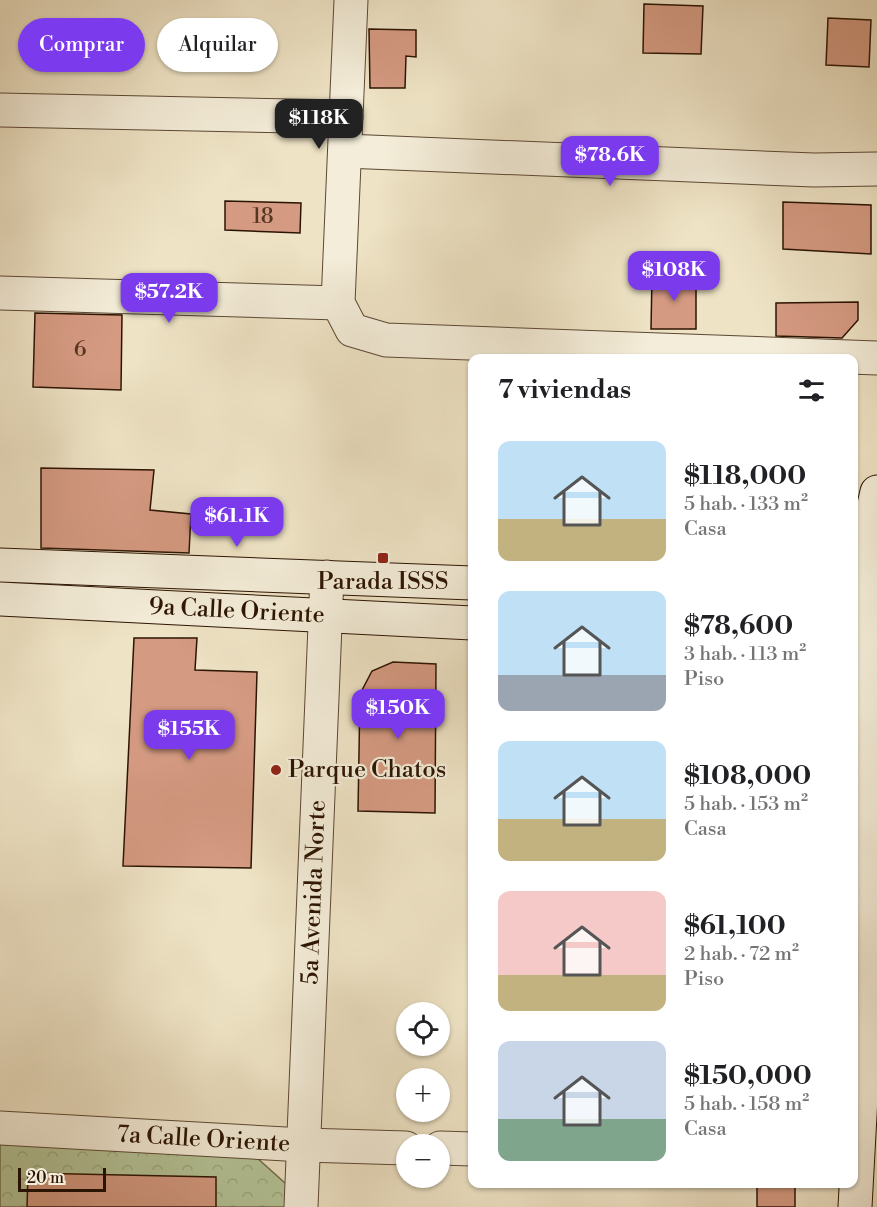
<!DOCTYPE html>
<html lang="es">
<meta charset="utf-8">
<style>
:root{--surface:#fff;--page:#f2f2f2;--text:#202124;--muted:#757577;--accent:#7c3aed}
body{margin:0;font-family:"Libre Bodoni",serif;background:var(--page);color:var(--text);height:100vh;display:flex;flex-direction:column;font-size:22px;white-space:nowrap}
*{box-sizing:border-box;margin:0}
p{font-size:20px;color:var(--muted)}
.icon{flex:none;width:33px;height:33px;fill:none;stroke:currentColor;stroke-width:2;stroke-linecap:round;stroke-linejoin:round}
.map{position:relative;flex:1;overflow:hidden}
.details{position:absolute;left:468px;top:354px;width:390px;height:834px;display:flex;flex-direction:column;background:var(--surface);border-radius:12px;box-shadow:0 2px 4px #0004}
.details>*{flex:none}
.top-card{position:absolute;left:18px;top:18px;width:360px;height:54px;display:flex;gap:12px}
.tools{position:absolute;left:396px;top:1002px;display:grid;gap:12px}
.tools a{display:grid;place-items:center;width:54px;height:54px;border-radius:50%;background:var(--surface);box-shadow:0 2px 4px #0004;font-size:30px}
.scale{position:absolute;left:18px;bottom:15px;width:88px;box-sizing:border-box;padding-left:6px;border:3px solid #2c1402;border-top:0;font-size:16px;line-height:21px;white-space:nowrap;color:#2c1402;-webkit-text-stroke:4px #f4edd9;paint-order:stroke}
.price{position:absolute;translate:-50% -51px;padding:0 14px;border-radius:12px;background:var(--accent);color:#fff;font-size:20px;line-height:39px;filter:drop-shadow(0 2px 3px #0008)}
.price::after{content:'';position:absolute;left:50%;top:36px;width:18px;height:14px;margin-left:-9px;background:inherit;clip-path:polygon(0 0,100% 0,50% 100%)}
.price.active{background:#222;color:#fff}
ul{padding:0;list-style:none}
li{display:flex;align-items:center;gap:18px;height:150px;padding:0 30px}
li span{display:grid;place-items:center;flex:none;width:168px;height:120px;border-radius:12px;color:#555}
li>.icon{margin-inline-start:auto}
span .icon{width:72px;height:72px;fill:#fffc;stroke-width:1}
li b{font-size:26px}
h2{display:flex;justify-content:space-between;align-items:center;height:72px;padding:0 30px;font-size:26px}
.tag{padding:0 21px;border-radius:27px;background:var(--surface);box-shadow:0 2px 4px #0004;font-size:21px;line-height:54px}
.tag.active{background:var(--accent);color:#fff}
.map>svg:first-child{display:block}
</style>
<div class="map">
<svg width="877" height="1207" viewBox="0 0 877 1207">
<defs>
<pattern id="park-crowns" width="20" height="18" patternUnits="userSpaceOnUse" patternTransform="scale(1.5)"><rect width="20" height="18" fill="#b4c498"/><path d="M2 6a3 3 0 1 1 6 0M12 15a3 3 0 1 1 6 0" fill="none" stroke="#9ba881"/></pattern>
</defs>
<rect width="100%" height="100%" fill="#eee3c5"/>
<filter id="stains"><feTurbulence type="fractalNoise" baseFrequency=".00333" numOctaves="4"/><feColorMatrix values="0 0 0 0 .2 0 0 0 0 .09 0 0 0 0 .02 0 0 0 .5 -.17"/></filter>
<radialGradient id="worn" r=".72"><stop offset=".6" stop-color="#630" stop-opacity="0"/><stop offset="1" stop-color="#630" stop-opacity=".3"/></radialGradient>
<!-- park -->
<path fill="url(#park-crowns)" stroke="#706c4d" stroke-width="1.5" d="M0 1137 247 1149 294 1191 293 1207H0Z"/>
<!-- building -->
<g fill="#d59a82" stroke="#2c1402" stroke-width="1.5">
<path d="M644 4 703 6 701 54 643 53Z"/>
<path d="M828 18 871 20 869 67 826 65Z"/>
<path d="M369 29 416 30V57L406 56 405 88H370Z"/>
<path d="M225 201 301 203 300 233 225 230Z"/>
<path d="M783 202 871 205V254L783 249Z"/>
<path d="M696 275V329H651L652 276Z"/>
<path d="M858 302V320L842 338 776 336V303Z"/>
<path d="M35 313 122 315 121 390 33 387Z"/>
<path d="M41 468 154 470 150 510 191 514 189 553 41 548Z"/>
<path d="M134 638H197L195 670 257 672 251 868 123 866Z"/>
<path d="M393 662 436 664 435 813 358 811 360 694 372 671Z"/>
<path d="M28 1173 216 1177V1207H27Z"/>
<rect x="757" y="1184" width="38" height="23"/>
</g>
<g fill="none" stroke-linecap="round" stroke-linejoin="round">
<defs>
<g id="street">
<path d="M351 0 338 303 352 330 386 340 877 358"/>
<path d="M0 110 346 117"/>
<path d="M345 151 814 170 877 169"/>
<path d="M0 293 338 303"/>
<path id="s1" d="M0 1128 304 1145 406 1148"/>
<path d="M440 1148 472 1149"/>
<path id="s2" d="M301 1207 327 577"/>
</g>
<g id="secondary">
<path d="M857 553 871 518 877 492"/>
<path d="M0 565 472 583"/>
<path id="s3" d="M0 599 472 623"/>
<path d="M855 1207 874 858 866 775 870 596 877 534"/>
</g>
</defs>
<!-- street casing -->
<use href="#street" stroke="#5c4833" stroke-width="35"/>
<!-- secondary casing -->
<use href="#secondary" stroke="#2c1402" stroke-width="35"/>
<!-- street -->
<use href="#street" stroke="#f4edd9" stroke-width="33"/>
<!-- secondary -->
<use href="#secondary" stroke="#f4edd9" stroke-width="33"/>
</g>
<!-- markers -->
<g fill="#8f2418" stroke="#f4edd9" stroke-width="2">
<rect x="377" y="552" width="12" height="12" rx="3"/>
<circle cx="276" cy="770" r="6"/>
</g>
<g text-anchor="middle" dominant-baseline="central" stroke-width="4.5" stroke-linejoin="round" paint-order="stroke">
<!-- number labels -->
<g font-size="21" fill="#563622">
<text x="263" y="217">18</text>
<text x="80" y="350">6</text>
</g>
<!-- poi labels -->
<g font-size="24" fill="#2c1402" stroke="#f4edd9">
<text x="383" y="582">Parada ISSS</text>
<text x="288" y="770" text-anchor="start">Parque Chatos</text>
</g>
<!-- street labels -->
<g font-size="24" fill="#2c1402" stroke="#f4edd9">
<text stroke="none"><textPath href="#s3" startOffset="237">9a Calle Oriente</textPath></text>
<text stroke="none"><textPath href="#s2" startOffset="315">5a Avenida Norte</textPath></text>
<text stroke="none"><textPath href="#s1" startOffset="204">7a Calle Oriente</textPath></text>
</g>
</g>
<rect width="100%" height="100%" filter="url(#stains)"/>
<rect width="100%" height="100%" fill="url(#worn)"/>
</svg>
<div class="tools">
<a><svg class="icon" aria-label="locate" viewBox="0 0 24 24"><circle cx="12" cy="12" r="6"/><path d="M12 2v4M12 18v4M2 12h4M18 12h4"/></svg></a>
<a>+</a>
<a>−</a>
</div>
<div class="scale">20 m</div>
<b class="price active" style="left:319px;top:150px">$118K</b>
<b class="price" style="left:610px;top:187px">$78.6K</b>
<b class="price" style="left:674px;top:302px">$108K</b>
<b class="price" style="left:169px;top:324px">$57.2K</b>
<b class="price" style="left:237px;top:548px">$61.1K</b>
<b class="price" style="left:398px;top:740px">$150K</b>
<b class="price" style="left:189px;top:761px">$155K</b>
<div class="top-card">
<a class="tag active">Comprar</a>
<a class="tag">Alquilar</a>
</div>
<section class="details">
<h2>7 viviendas<svg class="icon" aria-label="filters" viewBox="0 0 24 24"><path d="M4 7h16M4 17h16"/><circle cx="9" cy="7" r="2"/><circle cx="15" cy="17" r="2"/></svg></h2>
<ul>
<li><span style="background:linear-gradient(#bfe0f5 65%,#c2b280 0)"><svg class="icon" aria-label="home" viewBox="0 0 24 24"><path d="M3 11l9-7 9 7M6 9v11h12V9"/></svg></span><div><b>$118,000</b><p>5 hab. · 133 m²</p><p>Casa</p></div></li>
<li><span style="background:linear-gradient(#bfe0f5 70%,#9aa5b1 0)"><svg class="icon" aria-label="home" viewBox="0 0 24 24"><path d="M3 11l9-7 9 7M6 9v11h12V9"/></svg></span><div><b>$78,600</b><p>3 hab. · 113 m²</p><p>Piso</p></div></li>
<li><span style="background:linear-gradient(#bfe0f5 65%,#c2b280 0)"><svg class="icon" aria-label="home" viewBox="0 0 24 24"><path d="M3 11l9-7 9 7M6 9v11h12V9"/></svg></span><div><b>$108,000</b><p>5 hab. · 153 m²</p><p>Casa</p></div></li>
<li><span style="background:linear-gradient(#f6c9c9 70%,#c2b280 0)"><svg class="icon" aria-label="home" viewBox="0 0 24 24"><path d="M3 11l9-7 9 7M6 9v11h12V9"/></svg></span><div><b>$61,100</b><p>2 hab. · 72 m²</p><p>Piso</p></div></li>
<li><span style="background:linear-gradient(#c9d6e8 65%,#7fa58c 0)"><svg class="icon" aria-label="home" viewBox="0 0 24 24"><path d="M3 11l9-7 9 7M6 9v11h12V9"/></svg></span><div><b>$150,000</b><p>5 hab. · 158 m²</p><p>Casa</p></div></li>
</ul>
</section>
</div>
